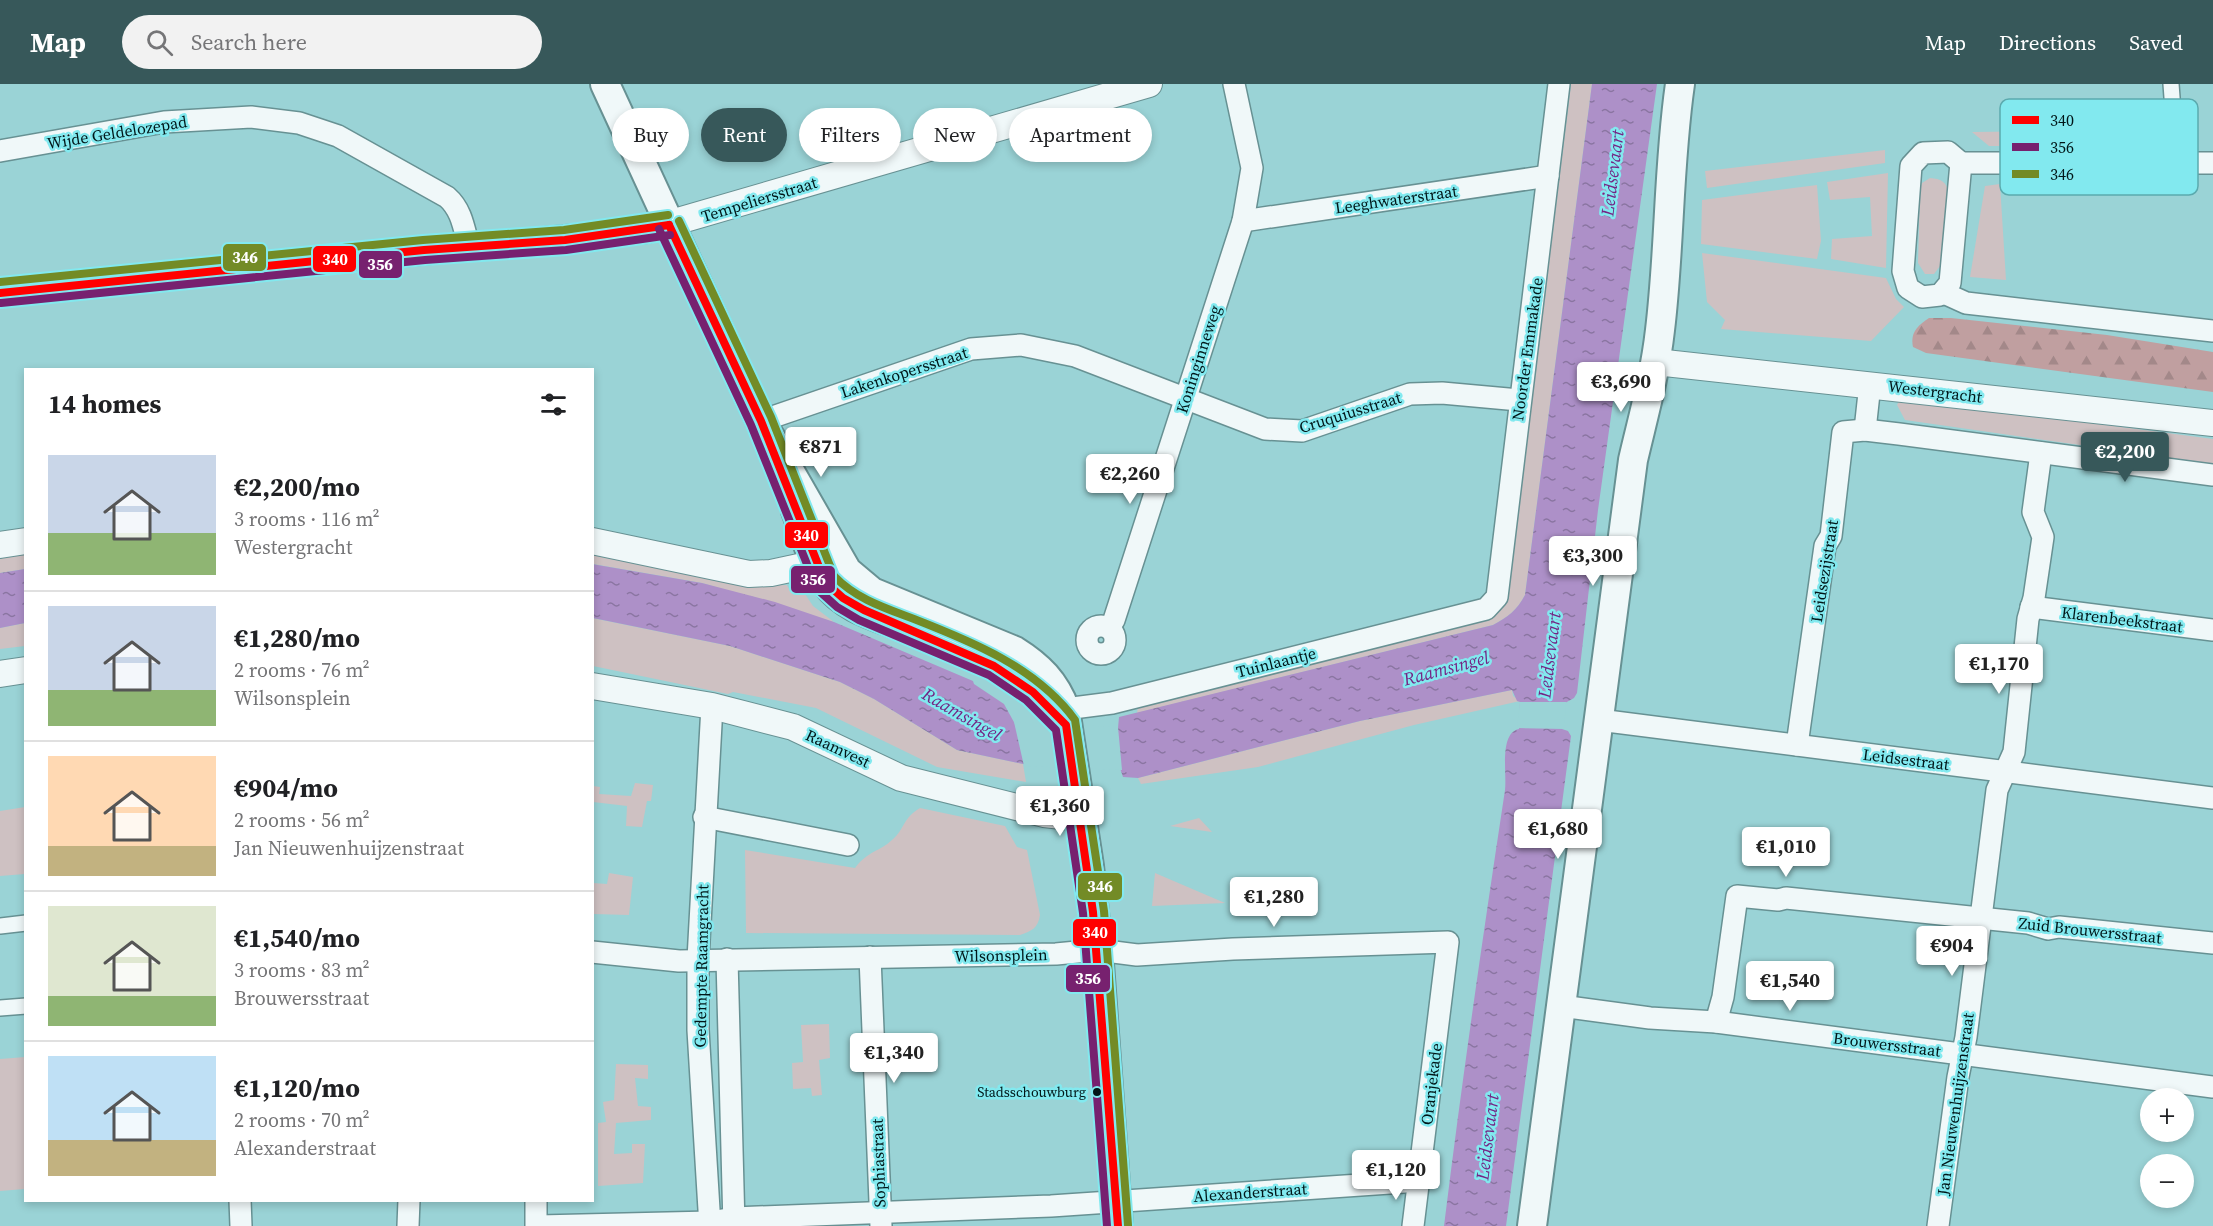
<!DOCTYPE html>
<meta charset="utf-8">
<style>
:root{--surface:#fff;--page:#f2f2f2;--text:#202124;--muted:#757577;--line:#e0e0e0;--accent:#37585a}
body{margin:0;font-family:"Source Serif 4",serif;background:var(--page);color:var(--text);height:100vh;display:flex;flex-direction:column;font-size:22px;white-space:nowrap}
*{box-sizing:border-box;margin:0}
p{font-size:20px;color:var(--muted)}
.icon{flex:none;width:33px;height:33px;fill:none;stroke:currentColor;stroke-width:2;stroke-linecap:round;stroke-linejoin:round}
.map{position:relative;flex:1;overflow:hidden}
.side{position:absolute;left:24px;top:284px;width:570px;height:834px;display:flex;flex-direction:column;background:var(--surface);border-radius:0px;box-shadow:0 3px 9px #0003}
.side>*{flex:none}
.guide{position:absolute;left:612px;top:24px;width:570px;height:54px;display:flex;gap:12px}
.fabs{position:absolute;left:2140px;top:1004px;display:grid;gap:12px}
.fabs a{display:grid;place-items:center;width:54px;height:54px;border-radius:50%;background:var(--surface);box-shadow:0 3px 9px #0003;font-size:30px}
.price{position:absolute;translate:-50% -51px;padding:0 14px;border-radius:6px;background:#fff;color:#222;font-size:20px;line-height:39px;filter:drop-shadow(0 2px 3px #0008)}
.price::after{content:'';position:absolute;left:50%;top:36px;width:18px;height:14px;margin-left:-9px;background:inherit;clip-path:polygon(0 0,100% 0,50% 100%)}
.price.current{background:var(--accent);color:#fff}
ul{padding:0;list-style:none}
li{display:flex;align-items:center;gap:18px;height:150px;padding:0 24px}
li+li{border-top:2px solid var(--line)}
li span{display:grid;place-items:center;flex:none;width:168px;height:120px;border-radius:0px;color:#555}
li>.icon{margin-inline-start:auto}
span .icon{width:72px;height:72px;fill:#fffc;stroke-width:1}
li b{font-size:26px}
h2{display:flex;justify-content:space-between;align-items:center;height:72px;padding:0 24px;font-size:26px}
.tag{padding:0 21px;border-radius:27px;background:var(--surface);box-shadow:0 3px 9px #0003;font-size:21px;line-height:54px}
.tag.current{background:var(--accent);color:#fff}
header{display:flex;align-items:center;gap:36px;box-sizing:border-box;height:84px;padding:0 30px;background:var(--accent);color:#fff}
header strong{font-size:28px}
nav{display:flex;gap:33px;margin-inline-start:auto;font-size:21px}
.search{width:420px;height:54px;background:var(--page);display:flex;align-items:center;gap:15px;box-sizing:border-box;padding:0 21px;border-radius:33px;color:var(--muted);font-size:22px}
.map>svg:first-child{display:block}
</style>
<header>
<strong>Map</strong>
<div class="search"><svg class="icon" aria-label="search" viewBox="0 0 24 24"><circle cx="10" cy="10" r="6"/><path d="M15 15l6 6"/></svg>Search here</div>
<nav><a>Map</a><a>Directions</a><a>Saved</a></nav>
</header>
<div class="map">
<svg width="2213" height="1142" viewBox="0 0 2213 1142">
<defs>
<pattern id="forest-firs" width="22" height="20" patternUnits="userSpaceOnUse" patternTransform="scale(1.5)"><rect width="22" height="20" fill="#c09fa0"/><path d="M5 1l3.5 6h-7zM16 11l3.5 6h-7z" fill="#a38889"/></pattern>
<pattern id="water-ripples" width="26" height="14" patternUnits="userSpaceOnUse" patternTransform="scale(1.5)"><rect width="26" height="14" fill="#ad90c8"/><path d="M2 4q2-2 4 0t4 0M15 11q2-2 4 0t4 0" fill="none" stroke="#8a75a1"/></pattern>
</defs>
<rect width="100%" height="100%" fill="#9ad3d6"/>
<!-- green -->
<g fill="#cec1c2">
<path d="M1571 0H1592L1525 511C1517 526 1508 533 1493 541L1137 629 1138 623 1489 530 1507 515Z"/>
<path d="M2151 46V56L2146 62H1989L1972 48Z"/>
<path d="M1885 66V79L1707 104 1705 87Z"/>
<path d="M1888 89 1886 184 1831 175 1832 155 1872 152 1870 113 1830 116 1827 98Z"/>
<path d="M1930 94C1941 95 1946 97 1949 109L1940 182 1934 190H1925L1918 179 1920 106 1922 99Z"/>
<path d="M2000 100 2006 196 1970 193 1985 102Z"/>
<path d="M1817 101 1821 157 1817 175 1701 160 1702 116Z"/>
<path d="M1702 169 1886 194 1896 215 1904 223 1871 257 1721 245 1725 236 1707 218Z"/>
<path d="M1901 314 2213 355V380L1905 336 1897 321Z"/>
<path d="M25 468V485L0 489V472Z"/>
<path d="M592 471 744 502 787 501 790 507 801 504 813 522 834 538 702 499 593 480Z"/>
<path d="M592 534 730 562 840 598 874 615 957 666 1023 680 1026 698 937 683 816 624 733 608 728 610 593 582Z"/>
<path d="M25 539V562L0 565V544Z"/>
<path d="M1512 606 1513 612 1520 617 1414 641 1258 683 1141 700 1138 694 1360 637Z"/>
<path d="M635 699 653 701 651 717H647L642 743 626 742 627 722 593 718V702L600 703 599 710 631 712Z"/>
<path d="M25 723V790L0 792V727Z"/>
<path d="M920 724 1005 742 1017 763 1027 766 1040 831C1038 844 1032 847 1020 851L746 849 745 766 855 784C869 766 879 768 892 756 905 745 902 735 920 724Z"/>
<path d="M1199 734 1212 748 1170 742Z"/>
<path d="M609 789 633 793 629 831 593 830V799L607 800Z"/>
<path d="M1155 789 1225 819 1152 822Z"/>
<path d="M829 940 830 974 819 976 822 1011 812 1012 811 1004 793 1005 792 979 803 978 801 941Z"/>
<path d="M25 973V1105L0 1107V975Z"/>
<path d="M616 980 648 981V995L635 994 638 1022 651 1023V1036L616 1039 614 1070 632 1069V1060H645L643 1099 598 1102V1039L606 1038 603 1018 614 1016Z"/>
</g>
<!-- forest -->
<path fill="url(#forest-firs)" d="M1929 234H1951L2107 251 2213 268V308L1926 269 1913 263C1910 249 1917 242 1929 234Z"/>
<!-- water -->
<g fill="url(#water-ripples)">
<path d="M1592 0H1657L1598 426 1577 609 1574 614 1565 619 1562 645 1568 647 1571 652 1506 1142H1444C1462 996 1483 851 1505 706 1507 689 1499 649 1519 645L1520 618 1517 617 1512 606 1360 637 1138 694 1123 693 1120 684 1023 680 957 666 874 615 840 598 730 562 593 534 592 480 702 499 775 518 834 538 973 597 974 600 1004 620 1015 640 1118 644 1119 633 1493 541C1508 533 1517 526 1525 511Z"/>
<path d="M25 485V539L0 544V489Z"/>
</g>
<!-- pier -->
<g fill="#9ad3d6">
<path d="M1520 618H1566L1564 645 1517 644Z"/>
<path d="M1014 638 1118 643 1122 686 1024 682Z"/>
</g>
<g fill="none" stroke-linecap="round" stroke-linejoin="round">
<defs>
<g id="pedestrian">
<path d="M2171 0 2177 80"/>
<path d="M0 842 26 839"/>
<path d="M0 924 26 922"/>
</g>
<g id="minor">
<path d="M0 67 164 38 251 33 299 39 338 52 447 113C462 126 464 145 469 163"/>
<path d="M1948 68 1961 79 1950 199 1940 211 1922 213 1908 204 1903 187 1911 82 1923 69Z"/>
<path d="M1961 79H2213"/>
<path d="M1243 137 1548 92"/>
<path d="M1944 209 1966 219 2213 247"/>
<path d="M761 337 971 265 1021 261 1075 272 1265 345 1302 347 1410 310 1442 309 1519 316"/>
<path d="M1865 346 1870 300"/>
<path d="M2031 523 2213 546"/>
<circle cx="1101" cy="556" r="14"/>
<path d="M1109 544 1114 536 1243 137 1252 84 1234 0"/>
<path d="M1065 625 1112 619 1486 525 1497 513 1559 0"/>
<path d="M1599 636 2213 714"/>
<path d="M1797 661 1825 462 1831 452 1843 348 1865 346 1899 350 2213 391"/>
<path d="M704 733 848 761"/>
<path d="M592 868 679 877 1056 870 1098 866 1137 871 1233 865 1448 858 1413 1142"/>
<path d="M870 873 881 1142"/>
<path d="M727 875 734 1142"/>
<path d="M1561 922 1650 934 1716 938 2213 1003"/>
<path d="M1716 938 1723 913 1737 812 1778 816 1786 814 2028 839 2048 845 2059 843 2213 859"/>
<path d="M240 1116 241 1142"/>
<path d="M536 1116V1142"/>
<path d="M408 1142 409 1116"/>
<path d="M539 1142 710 1138 734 1134 1051 1122 1419 1097"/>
<path d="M710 1142 698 946V875L712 622"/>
<path d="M1938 1142 1958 993 1966 953 1997 706 2014 668 2028 535 2034 514 2043 453 2033 428 2041 369"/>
</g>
<g id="tertiary">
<path d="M0 209 647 146 1149 0"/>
<path d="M1656 278 2213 339"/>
<path d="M592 457 749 490 771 489 836 475"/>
<path d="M0 461 26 457"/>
<path d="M0 590 26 586"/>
<path d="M592 602 712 622 793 643 901 694 1044 730 1080 734"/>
</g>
<g id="secondary">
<path d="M605 0 768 353"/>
<path d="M761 337 847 487 872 508 1015 567C1039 582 1055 598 1065 625L1089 782 1098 866 1118 1142"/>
<path d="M796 427C805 450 812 478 826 499 844 524 876 532 904 543 960 565 1025 587 1063 637"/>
<path d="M1532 1142 1633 376C1643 333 1655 291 1660 246 1670 164 1668 82 1680 0"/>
</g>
</defs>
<!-- pedestrian casing -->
<use href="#pedestrian" stroke="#679193" stroke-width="18"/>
<!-- minor casing -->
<use href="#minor" stroke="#679193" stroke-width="24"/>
<!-- tertiary casing -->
<use href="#tertiary" stroke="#679193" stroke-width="28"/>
<!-- secondary casing -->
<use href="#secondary" stroke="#679193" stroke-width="32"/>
<!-- pedestrian -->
<use href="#pedestrian" stroke="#f0f8f9" stroke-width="15"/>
<!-- minor -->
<use href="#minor" stroke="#f0f8f9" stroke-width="21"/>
<!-- tertiary -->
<use href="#tertiary" stroke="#f0f8f9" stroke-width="26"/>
<!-- secondary -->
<use href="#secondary" stroke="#f0f8f9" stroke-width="28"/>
<defs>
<g id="bus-1">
<path d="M669 141 761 337 825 498 843 514 864 526 994 582 1033 608 1066 641 1093 828 1118 1142"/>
<path d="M0 209 424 166 565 156 669 141"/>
</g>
<g id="bus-2">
<path d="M659 145 751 341 817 505 837 523 859 536 989 591 1026 616 1056 646 1083 829 1107 1142"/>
<path d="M1 219 425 176 566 166 670 151"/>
</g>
<g id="bus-3">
<path d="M679 137 771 333 834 492C856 515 885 524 914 535 973 558 1037 584 1075 636L1104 827 1128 1141"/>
<path d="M0 198 423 156 564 146 668 131"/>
</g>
</defs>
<!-- bus-1 casing -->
<use href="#bus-1" stroke="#82e9ef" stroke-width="12"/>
<!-- bus-2 casing -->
<use href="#bus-2" stroke="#82e9ef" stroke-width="12"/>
<!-- bus-3 casing -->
<use href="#bus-3" stroke="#82e9ef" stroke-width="12"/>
<!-- bus-1 -->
<use href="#bus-1" stroke="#f00" stroke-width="8"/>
<!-- bus-2 -->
<use href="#bus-2" stroke="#77216f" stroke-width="8"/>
<!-- bus-3 -->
<use href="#bus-3" stroke="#738b26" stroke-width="8"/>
</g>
<!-- markers -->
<circle fill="#011618" stroke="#82e9ef" stroke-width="2" cx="1097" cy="1008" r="5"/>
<g text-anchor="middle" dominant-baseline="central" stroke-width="5" stroke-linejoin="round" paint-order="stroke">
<!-- bus labels -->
<g font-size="14" fill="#011618" stroke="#82e9ef" text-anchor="end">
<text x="1086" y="1008">Stadsschouwburg</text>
</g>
<!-- street labels -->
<g font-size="16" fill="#011618" stroke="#82e9ef">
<text transform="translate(117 48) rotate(-9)">Wijde Geldelozepad</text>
<text transform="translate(759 115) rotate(-17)">Tempeliersstraat</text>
<text transform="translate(1396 115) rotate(-8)">Leeghwaterstraat</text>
<text transform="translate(1527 265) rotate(-82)">Noorder Emmakade</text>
<text transform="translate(1198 275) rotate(-72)">Koninginneweg</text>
<text transform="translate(904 288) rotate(-18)">Lakenkopersstraat</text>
<text transform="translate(1935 307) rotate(7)">Westergracht</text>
<text transform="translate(1350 328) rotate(-17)">Cruquiusstraat</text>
<text transform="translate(1824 487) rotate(-81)">Leidsezijstraat</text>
<text transform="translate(2122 535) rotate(7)">Klarenbeekstraat</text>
<text transform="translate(1276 578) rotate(-14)">Tuinlaantje</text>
<text transform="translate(838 664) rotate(25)">Raamvest</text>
<text transform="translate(1906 675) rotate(7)">Leidsestraat</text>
<text transform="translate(2090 846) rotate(6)">Zuid Brouwersstraat</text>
<text transform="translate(1001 871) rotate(-1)">Wilsonsplein</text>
<text transform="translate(701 882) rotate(-89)">Gedempte Raamgracht</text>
<text transform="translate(1887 960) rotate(7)">Brouwersstraat</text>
<text transform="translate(1431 1000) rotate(-83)">Oranjekade</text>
<text transform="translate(1955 1020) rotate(-82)">Jan Nieuwenhuijzenstraat</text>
<text transform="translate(878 1079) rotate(-92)">Sophiastraat</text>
<text transform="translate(1250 1108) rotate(-4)">Alexanderstraat</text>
</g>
<!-- water labels -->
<g font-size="18" font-style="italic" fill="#752483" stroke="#82e9ef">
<text transform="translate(1612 89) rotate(-83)">Leidsevaart</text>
<text transform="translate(1549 571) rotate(-83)">Leidsevaart</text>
<text transform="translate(1446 584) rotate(-15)">Raamsingel</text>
<text transform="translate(962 630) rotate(30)">Raamsingel</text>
<text transform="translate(1487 1053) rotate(-83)">Leidsevaart</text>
</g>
</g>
<!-- legend -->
<rect x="2000" y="15" width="198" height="96" rx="9" fill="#82e9ef" stroke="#5baaae" stroke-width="1.5"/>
<rect x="2012" y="32" width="27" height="8" fill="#f00"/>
<rect x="2012" y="59" width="27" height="8" fill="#77216f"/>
<rect x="2012" y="86" width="27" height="8" fill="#738b26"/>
<g font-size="16" fill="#011618">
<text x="2050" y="42">340</text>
<text x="2050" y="69">356</text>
<text x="2050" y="96">346</text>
</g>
<g stroke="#82e9ef" stroke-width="2">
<rect x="222" y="159" width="45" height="29" rx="6" fill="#738b26"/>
<rect x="312" y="161" width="45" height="28" rx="6" fill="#f00"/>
<rect x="358" y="166" width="45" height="29" rx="6" fill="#77216f"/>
<rect x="784" y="437" width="45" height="28" rx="6" fill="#f00"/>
<rect x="790" y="481" width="46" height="29" rx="6" fill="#77216f"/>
<rect x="1077" y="788" width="46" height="29" rx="6" fill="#738b26"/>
<rect x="1072" y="834" width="45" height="29" rx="6" fill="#f00"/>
<rect x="1065" y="880" width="46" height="29" rx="6" fill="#77216f"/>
</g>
<g font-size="16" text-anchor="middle" font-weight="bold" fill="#fff">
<text x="245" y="179">346</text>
<text x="335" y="181">340</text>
<text x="380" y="186">356</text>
<text x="806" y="457">340</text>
<text x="813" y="501">356</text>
<text x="1100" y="808">346</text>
<text x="1095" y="854">340</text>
<text x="1088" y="900">356</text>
</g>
</svg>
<div class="fabs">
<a>+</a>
<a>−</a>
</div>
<b class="price" style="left:1621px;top:329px">€3,690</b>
<b class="price" style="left:821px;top:394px">€871</b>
<b class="price current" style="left:2125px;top:399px">€2,200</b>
<b class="price" style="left:1130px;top:421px">€2,260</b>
<b class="price" style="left:1593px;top:503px">€3,300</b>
<b class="price" style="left:1999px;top:611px">€1,170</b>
<b class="price" style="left:1060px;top:753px">€1,360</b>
<b class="price" style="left:1558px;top:776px">€1,680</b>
<b class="price" style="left:1786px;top:794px">€1,010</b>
<b class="price" style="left:1274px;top:844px">€1,280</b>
<b class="price" style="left:1952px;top:893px">€904</b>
<b class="price" style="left:1790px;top:928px">€1,540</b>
<b class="price" style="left:894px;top:1000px">€1,340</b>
<b class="price" style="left:1396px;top:1117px">€1,120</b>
<div class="guide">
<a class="tag">Buy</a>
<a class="tag current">Rent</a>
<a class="tag">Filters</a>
<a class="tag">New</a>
<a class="tag">Apartment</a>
</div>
<section class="side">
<h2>14 homes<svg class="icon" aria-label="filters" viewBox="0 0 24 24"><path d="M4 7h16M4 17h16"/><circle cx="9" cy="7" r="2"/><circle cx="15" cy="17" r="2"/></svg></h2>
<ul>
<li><span style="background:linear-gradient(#c9d6e8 65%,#8fb573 0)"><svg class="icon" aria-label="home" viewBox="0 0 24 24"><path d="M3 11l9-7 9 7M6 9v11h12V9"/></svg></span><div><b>€2,200/mo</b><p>3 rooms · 116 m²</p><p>Westergracht</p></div></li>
<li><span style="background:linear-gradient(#c9d6e8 70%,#8fb573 0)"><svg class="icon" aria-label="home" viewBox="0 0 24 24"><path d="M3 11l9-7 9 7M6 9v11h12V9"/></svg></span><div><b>€1,280/mo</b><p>2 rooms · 76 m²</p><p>Wilsonsplein</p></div></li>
<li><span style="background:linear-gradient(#ffd9b3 75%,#c2b280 0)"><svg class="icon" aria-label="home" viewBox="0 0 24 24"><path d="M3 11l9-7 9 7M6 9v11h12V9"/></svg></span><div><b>€904/mo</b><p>2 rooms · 56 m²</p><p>Jan Nieuwenhuijzenstraat</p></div></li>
<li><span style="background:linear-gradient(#dfe7d0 75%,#8fb573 0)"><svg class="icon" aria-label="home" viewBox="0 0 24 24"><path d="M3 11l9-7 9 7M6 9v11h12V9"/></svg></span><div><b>€1,540/mo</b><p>3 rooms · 83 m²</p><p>Brouwersstraat</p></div></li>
<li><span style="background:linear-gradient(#bfe0f5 70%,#c2b280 0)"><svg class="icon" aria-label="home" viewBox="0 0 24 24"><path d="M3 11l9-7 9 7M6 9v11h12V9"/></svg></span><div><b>€1,120/mo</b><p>2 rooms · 70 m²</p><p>Alexanderstraat</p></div></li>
</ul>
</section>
</div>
